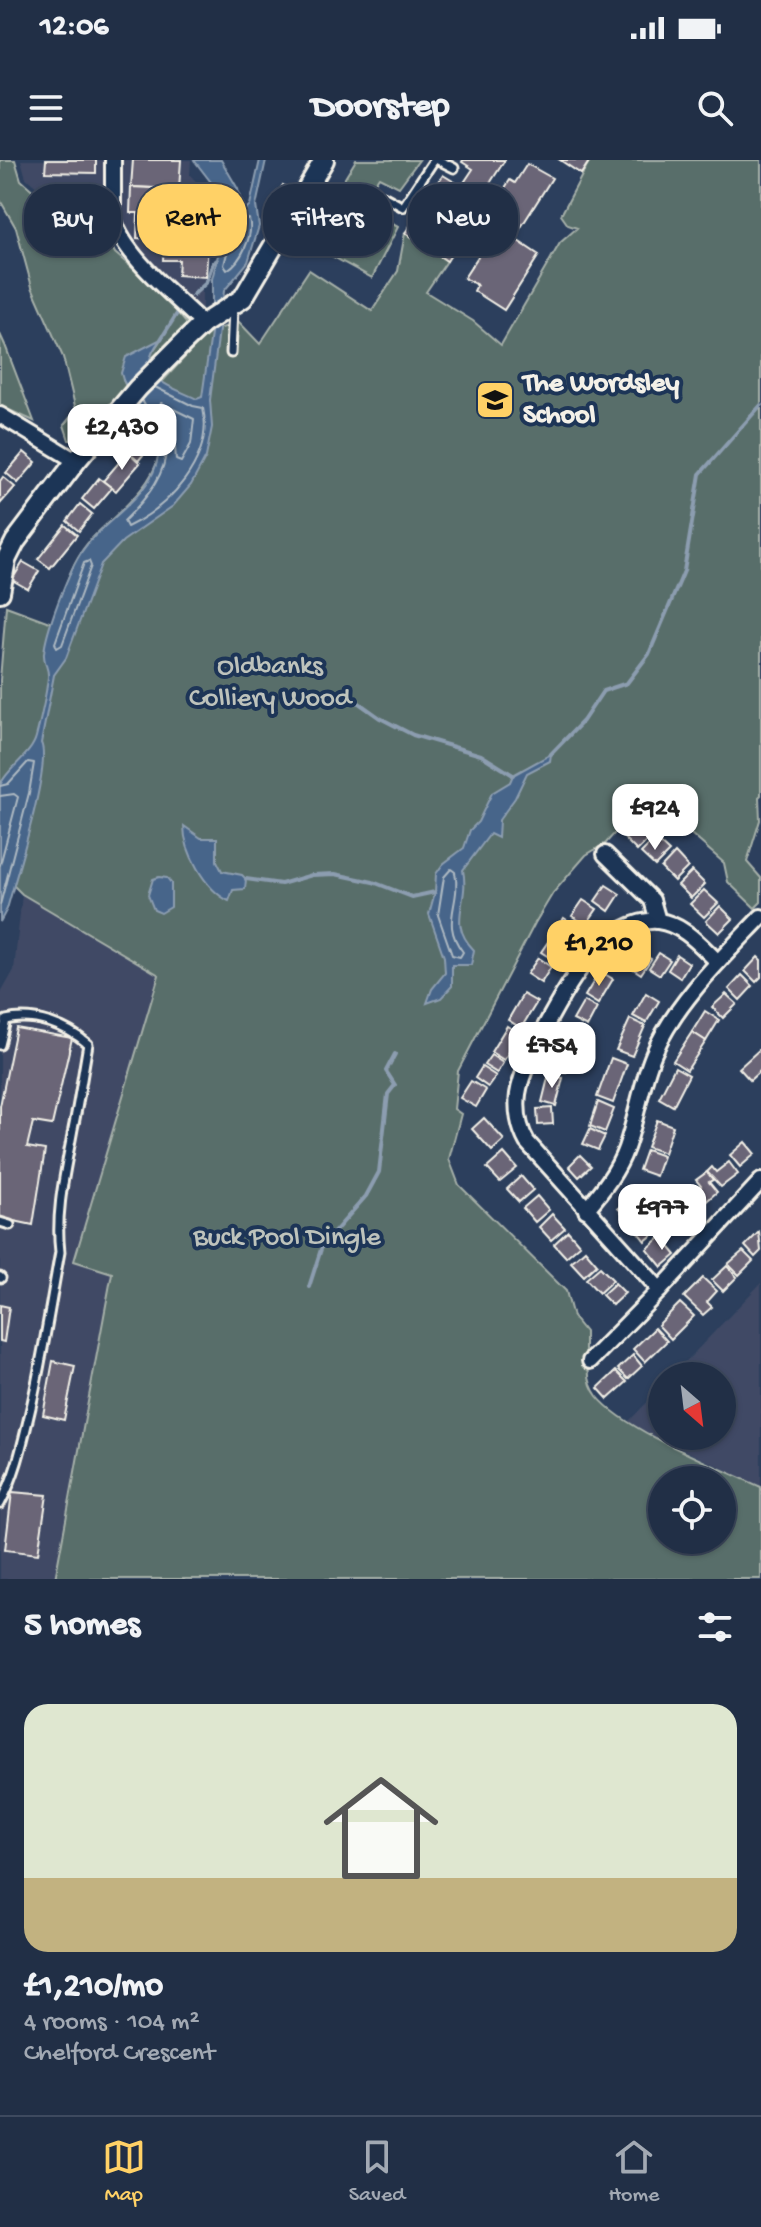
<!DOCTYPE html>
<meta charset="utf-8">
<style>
:root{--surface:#212f46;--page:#29374d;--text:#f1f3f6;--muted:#a2a9b3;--line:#3e4a5f;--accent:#ffd166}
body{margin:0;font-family:"Gochi Hand",sans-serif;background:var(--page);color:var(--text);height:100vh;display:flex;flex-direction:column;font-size:30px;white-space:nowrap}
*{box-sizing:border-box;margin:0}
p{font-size:26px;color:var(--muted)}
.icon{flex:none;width:44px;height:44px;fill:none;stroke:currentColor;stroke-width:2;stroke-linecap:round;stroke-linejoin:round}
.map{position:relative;height:1419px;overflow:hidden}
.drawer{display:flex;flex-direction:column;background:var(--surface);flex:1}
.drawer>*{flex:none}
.top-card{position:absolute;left:24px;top:24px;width:714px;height:72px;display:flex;gap:16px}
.needle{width:52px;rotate:152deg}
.buttons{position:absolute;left:648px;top:1202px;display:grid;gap:16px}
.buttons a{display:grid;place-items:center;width:88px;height:88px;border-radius:50%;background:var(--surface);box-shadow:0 2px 6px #0004,0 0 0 2px var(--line);font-size:40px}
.price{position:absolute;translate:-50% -68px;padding:0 18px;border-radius:16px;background:#fff;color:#222;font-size:26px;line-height:52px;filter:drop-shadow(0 2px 4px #0008)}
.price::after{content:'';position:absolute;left:50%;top:48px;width:24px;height:18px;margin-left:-12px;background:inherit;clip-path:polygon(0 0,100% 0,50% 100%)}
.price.current{background:var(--accent);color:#111}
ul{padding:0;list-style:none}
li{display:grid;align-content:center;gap:16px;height:424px;padding:0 24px}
li span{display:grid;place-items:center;height:248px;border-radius:24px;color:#555}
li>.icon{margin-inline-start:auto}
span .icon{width:144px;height:144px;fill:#fffc;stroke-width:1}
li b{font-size:34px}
h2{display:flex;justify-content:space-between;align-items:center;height:96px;padding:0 24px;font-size:34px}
.tag{padding:0 28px;border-radius:32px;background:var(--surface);box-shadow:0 2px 6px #0004,0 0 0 2px var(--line);font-size:28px;line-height:72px}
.tag.current{background:var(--accent);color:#111}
.status{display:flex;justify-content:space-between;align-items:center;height:56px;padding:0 40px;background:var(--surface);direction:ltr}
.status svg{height:22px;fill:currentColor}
header{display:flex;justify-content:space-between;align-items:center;height:104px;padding:0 24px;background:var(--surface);font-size:36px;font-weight:700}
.menu{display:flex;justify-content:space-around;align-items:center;height:112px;border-top:2px solid var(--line);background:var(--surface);font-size:22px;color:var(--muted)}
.menu a{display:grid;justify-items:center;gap:4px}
.menu .current{color:var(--accent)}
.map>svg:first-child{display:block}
</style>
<div class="status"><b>12:06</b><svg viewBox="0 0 49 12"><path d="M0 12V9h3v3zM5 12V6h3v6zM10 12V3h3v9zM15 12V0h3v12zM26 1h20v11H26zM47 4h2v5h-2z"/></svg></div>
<header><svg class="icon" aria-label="menu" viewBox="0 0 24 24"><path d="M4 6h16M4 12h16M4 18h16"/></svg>Doorstep<svg class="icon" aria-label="search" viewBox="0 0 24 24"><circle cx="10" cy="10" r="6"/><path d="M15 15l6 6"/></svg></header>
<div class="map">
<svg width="761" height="1419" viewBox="0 0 761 1419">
<rect width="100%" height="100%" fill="#2c3f5d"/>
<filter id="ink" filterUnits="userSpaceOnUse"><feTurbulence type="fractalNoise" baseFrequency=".0125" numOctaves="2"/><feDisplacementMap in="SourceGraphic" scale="16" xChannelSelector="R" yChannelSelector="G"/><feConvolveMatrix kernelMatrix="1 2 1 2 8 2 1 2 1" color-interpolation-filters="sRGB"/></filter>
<g filter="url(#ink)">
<!-- built -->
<g fill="#3f4a65">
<path d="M21 0H191L190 15 220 46 206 116 202 125V148L191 159 117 87 100 52 72 57 26 18Z"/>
<path d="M22 734 159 815 74 1101 112 1113 55 1419H0V835L14 810Z"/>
<path d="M761 1123V1327L627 1263 662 1227V1276H722V1216H672Z"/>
</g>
<!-- green -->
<g fill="#596e6a" stroke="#a6b0a9" stroke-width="2" fill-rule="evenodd">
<path d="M0 0H15L21 20 70 63 96 57 115 93 160 132 187 164 150 209 149 197 160 181 123 220 127 228 76 280H69L64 265 76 250 63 197 32 127 16 68 0 40Z"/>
<path d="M356 0H419L399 27 379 17 360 46 398 67 372 118 302 80 337 31Z"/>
<path d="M590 0H761V635L759 637 760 660 747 702 761 718V742L755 748 728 722 724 703 666 652 644 645 630 656 606 683 586 695 553 733 535 763 458 911 454 949 461 954 449 999 459 1025 566 1131 573 1157 585 1172V1192L590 1201C587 1213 589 1225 597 1236 625 1271 718 1307 761 1327V1419H55L112 1113 74 1101 159 815 22 734 0 712V520L6 446 52 463C62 437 69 406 87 384 108 358 173 317 156 276 151 265 141 256 136 245L162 222 207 173 239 162 260 184 309 110 372 151 398 111 405 73 447 101 426 132 473 161 501 185 560 83 577 68 568 65 561 55ZM662 1320H722V1380H662Z"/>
<path d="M0 174 5 185 34 261 0 246Z"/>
</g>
<!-- water -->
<g fill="#46658a" stroke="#8c9db0" stroke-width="2">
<path d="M194 0H221L238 29 243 52 250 45 260 0H266L256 46 259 66 248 102 224 131 210 240 212 267 206 297 191 325 173 346 123 381 101 404 66 498 54 515 41 583C52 605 15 719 7 749L0 762V625C8 607 31 596 36 577 41 558 46 536 48 517 49 508 43 502 44 493 46 470 67 416 79 396 98 363 154 336 158 296 160 277 133 240 123 220L121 213 126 197 161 179C131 216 167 225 197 239L202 237 212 167V119L230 47Z"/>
<path d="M551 594 550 601 527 613 515 638 499 660 498 678 490 674 463 710C470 744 446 761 474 790L471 805H452V826L441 838 427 843 432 829 445 813 444 797 429 754 435 732 436 714 443 704 464 688 470 670 478 662 492 633 510 622 513 615Z"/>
<path d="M184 666 201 678H217V701L222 711 242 715 246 719 245 729 233 730 229 741C205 730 184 691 184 666Z"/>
<path d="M159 717 167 718 171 723V747L161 753 154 750 148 735 153 719Z"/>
</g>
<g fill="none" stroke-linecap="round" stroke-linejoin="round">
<!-- shore -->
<g stroke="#aeb9c2" stroke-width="2">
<path d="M239 59H249C254 75 241 102 227 110L224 105 235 61Z"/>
<path d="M142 240C148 253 162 265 165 278 172 310 145 340 124 361L127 367C169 347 214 299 203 248L193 246 155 227"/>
<path d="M161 243 194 259 191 284 181 302 176 300 174 274 159 248Z"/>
<path d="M89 401 91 406 62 485 57 488 55 483 84 403Z"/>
<path d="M0 626 8 624 28 602 34 603 29 633 0 745"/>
<path d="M0 636 14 634 18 637 0 705"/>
<path d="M451 709 455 712C462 745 439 761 463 792L460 797 452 795 438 755 444 717Z"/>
</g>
<!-- stream -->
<g stroke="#8c9db0" stroke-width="4">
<path d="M193 135 206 123 213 103 217 100"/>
<path d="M161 179 178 152"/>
<path d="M352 538 380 558 413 575 481 595 513 615"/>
<path d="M551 594 583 561 603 531 627 523 649 494 684 411 700 314 761 245"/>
<path d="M246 719 281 724 312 715 335 714 373 722 412 737 435 732"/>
<path d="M309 1127 322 1086 366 1036 379 1012 388 934 395 925 386 911 395 894"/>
</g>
</g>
<!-- building -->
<g fill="#6a6577" stroke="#f4f1e8" stroke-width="2">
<path d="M46 0H96V13L45 12Z"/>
<path d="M133 0H181L179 29 131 27Z"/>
<path d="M463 0H505L481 37 461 27 473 9 462 2Z"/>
<path d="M560 0H590L581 14Z"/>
<path d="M527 4 552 18 518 72 509 68 506 73 539 95 504 150 474 131 477 125 464 118 479 95 459 83 486 41 481 37 486 29 497 37 487 52 500 60 503 54 494 49 504 36 501 34 510 20 515 23Z"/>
<path d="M443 15 486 41 447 101 405 73Z"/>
<path d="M283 25 294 32 284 49 273 42Z"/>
<path d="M131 27 212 31 210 55 217 56 216 79H208L206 117 178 115 179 100H163L164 80 137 78 138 53H130Z"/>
<path d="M138 266 149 275 143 282 149 288 138 301 121 286Z"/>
<path d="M24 292 36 302 18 323 6 313Z"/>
<path d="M128 292 140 303 116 331 103 321Z"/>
<path d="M3 317 15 327 0 344V321Z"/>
<path d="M99 318 112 328 94 349 82 339Z"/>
<path d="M80 344 92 354 79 371 67 361Z"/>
<path d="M65 365 77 375 50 408 38 399Z"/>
<path d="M23 402 39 411 28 429 12 420Z"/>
<path d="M638 664 651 677 637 691 624 678Z"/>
<path d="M655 679 669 692 655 706 641 693Z"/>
<path d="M675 693 688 707 674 721 661 708Z"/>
<path d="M692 711 705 724 691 738 678 725Z"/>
<path d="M606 725 620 734 609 751 595 741Z"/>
<path d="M704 730 718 743 704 757 690 744Z"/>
<path d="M583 740 597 749 586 765 572 756Z"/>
<path d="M720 746 733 759 719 773 706 761Z"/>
<path d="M564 758 578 767 567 783 554 774Z"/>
<path d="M552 776 565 786 555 801 541 792Z"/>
<path d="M623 781 634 789 624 803 613 796Z"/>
<path d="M636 790 651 799 641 814 627 805Z"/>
<path d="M659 793 670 800 660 815 649 808Z"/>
<path d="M677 795 689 803 680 818 668 810Z"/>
<path d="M758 797 761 800V817L756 822 745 811Z"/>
<path d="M538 798 551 807 541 823 527 814Z"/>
<path d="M600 811 613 819 598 844 585 836Z"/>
<path d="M742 815 753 826 740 840 729 829Z"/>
<path d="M646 833 659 841 646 863 633 856Z"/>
<path d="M523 834 537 842 521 868 508 860Z"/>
<path d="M726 834 737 844 723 858 712 847Z"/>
<path d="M584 841 597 848 587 867 573 860Z"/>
<path d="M705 851 719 860 706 881 692 872Z"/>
<path d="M630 859 645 866 632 896 616 890Z"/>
<path d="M507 866 520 874 504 900 491 892Z"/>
<path d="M16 868 72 878 52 965 33 962 27 987 45 990 33 1065 0 1058V946Z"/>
<path d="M692 872 706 881 687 910 673 901Z"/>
<path d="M562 880 577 886 566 913 551 907Z"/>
<path d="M761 888V910L750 920 739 908Z"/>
<path d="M491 895 503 903 497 913 484 905Z"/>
<path d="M611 898 627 904 613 943 597 937Z"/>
<path d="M482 907 496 916 488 927 475 918Z"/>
<path d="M675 907 689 915 673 946 659 938Z"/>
<path d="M549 914 563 918 556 946 542 942Z"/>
<path d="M471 921 486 930 476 947 460 938Z"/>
<path d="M598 942 614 949 605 972 590 966Z"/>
<path d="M552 948 553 964 538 965 537 949Z"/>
<path d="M484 958 504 980 492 991 472 969Z"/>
<path d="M657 960 673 966 664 993 647 987Z"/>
<path d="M590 969 605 976 598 990 583 984Z"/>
<path d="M745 982 755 994 740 1007 730 995Z"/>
<path d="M646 990 663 996 656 1016 639 1010Z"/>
<path d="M504 993 517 1008 500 1022 487 1008Z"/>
<path d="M580 995 591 1006 579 1017 569 1006Z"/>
<path d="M729 1002 738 1014 721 1027 707 1012 712 1007 716 1012Z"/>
<path d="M707 1012 713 1020 709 1022 717 1032 701 1046 691 1034 701 1026 696 1020Z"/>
<path d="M521 1016 533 1030 519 1042 507 1029Z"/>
<path d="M537 1036 549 1050 535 1062 523 1048Z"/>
<path d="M632 1036 644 1050 630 1062 618 1048Z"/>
<path d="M691 1041 700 1053 689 1062 680 1050Z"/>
<path d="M552 1054 565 1068 551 1080 539 1067Z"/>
<path d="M648 1054 660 1069 645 1081 633 1066Z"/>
<path d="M568 1071 580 1085 566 1097 554 1084Z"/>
<path d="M759 1072 761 1091 755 1097 745 1086Z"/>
<path d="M661 1077 676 1095 662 1107 647 1089Z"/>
<path d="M585 1090 597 1104 584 1116 571 1102Z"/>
<path d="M743 1091 753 1101 739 1115 728 1104Z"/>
<path d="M727 1106 737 1117 723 1131 712 1120Z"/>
<path d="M600 1107 613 1120 599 1133 586 1119Z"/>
<path d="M703 1118 717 1131 707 1142 712 1147 703 1155 684 1137Z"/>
<path d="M615 1123 625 1133 612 1145 602 1135Z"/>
<path d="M680 1143 694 1156 671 1179 658 1165Z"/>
<path d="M0 1145 9 1147 4 1182 0 1181Z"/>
<path d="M655 1168 667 1181 645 1202 633 1189Z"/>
<path d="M633 1195 642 1206 628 1219 618 1209Z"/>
<path d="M53 1201 75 1206 64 1260 43 1255Z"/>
<path d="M616 1211 627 1222 608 1239 598 1228Z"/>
<path d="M12 1332 47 1335 38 1394 5 1390Z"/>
</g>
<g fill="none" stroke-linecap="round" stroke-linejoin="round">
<defs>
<g id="service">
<path d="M438 0 454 8"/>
<path d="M383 36 403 47 434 0"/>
<path d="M231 193 233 149"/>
<path d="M0 885 6 860C35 853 67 866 88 884 83 912 79 941 73 969 66 1009 55 1051 60 1092 50 1146 42 1202 29 1256 22 1286 15 1317 0 1344"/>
<path d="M0 1062 10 1065"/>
<path d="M0 1117 1 1118"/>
</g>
<g id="minor">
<path d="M113 0V58C124 97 175 136 203 164"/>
<path d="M0 255 76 301"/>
<path d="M605 694 652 740 658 761"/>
<path d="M586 1050C602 1031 618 1011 626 988 637 957 641 923 654 893 675 843 724 796 761 757"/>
<path d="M660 1130 527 982C519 968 516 950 518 934 523 900 572 813 597 788 612 774 636 759 658 761 683 764 701 786 718 802"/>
<path d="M590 1201 660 1130 761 1021"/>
</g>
<path id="secondary" d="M0 432 6 400 15 382 76 301 138 228 184 182 203 164 243 138 324 0"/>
</defs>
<!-- service casing -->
<use href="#service" stroke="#f4f1e8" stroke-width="13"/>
<!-- minor casing -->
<use href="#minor" stroke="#f4f1e8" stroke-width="20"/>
<!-- secondary casing -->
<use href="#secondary" stroke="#f4f1e8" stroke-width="24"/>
<!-- service -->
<use href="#service" stroke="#1d3557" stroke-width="7"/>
<!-- minor -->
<use href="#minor" stroke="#1d3557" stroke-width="14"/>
<!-- secondary -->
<use href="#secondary" stroke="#1d3557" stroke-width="18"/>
</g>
</g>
<!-- icons -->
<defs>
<symbol id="school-square" viewBox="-11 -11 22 22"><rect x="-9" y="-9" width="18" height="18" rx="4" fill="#ffd166" stroke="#1d3557"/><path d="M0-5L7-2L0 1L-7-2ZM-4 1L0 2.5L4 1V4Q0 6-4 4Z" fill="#111"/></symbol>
</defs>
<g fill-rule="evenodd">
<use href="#school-square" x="473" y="218" width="44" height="44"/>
</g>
<g text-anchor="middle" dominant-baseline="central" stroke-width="8" stroke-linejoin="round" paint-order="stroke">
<!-- poi labels -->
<g font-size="28" font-weight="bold" fill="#f4f1e8" stroke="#1d3557" text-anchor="start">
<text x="523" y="224">The Wordsley<tspan x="523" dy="32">School</tspan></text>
</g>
<!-- park labels -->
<g font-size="28" fill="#bec3bc" stroke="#1d3557">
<text x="270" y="507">Oldbanks<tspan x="270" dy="32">Colliery Wood</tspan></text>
<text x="287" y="1078">Buck Pool Dingle</text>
</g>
</g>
</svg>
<div class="buttons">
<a><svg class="needle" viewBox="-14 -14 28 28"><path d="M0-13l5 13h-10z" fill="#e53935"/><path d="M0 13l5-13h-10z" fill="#a2a9b3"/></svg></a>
<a><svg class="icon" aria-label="locate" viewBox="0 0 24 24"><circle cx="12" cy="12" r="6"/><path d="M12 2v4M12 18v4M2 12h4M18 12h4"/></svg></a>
</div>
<b class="price" style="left:122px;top:312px">£2,430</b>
<b class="price" style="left:655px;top:692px">£924</b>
<b class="price current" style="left:599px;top:828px">£1,210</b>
<b class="price" style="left:552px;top:930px">£754</b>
<b class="price" style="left:662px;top:1092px">£977</b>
<div class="top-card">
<a class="tag">Buy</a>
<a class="tag current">Rent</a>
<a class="tag">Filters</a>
<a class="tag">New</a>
</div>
</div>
<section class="drawer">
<h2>5 homes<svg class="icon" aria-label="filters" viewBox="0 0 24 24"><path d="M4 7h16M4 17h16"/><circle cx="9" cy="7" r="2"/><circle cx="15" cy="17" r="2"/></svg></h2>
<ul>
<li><span style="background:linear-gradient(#dfe7d0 70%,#c2b280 0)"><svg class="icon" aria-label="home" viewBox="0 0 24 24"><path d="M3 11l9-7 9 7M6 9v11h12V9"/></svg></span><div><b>£1,210/mo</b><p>4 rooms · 104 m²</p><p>Chelford Crescent</p></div></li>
</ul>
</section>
<nav class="menu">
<a class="current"><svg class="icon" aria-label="map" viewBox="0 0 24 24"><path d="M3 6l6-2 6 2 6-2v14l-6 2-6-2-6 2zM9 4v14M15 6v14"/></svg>Map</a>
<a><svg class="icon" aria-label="saved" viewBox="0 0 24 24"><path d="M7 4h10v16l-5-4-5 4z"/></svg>Saved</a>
<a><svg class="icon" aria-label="home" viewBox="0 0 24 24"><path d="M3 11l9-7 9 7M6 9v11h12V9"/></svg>Home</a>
</nav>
